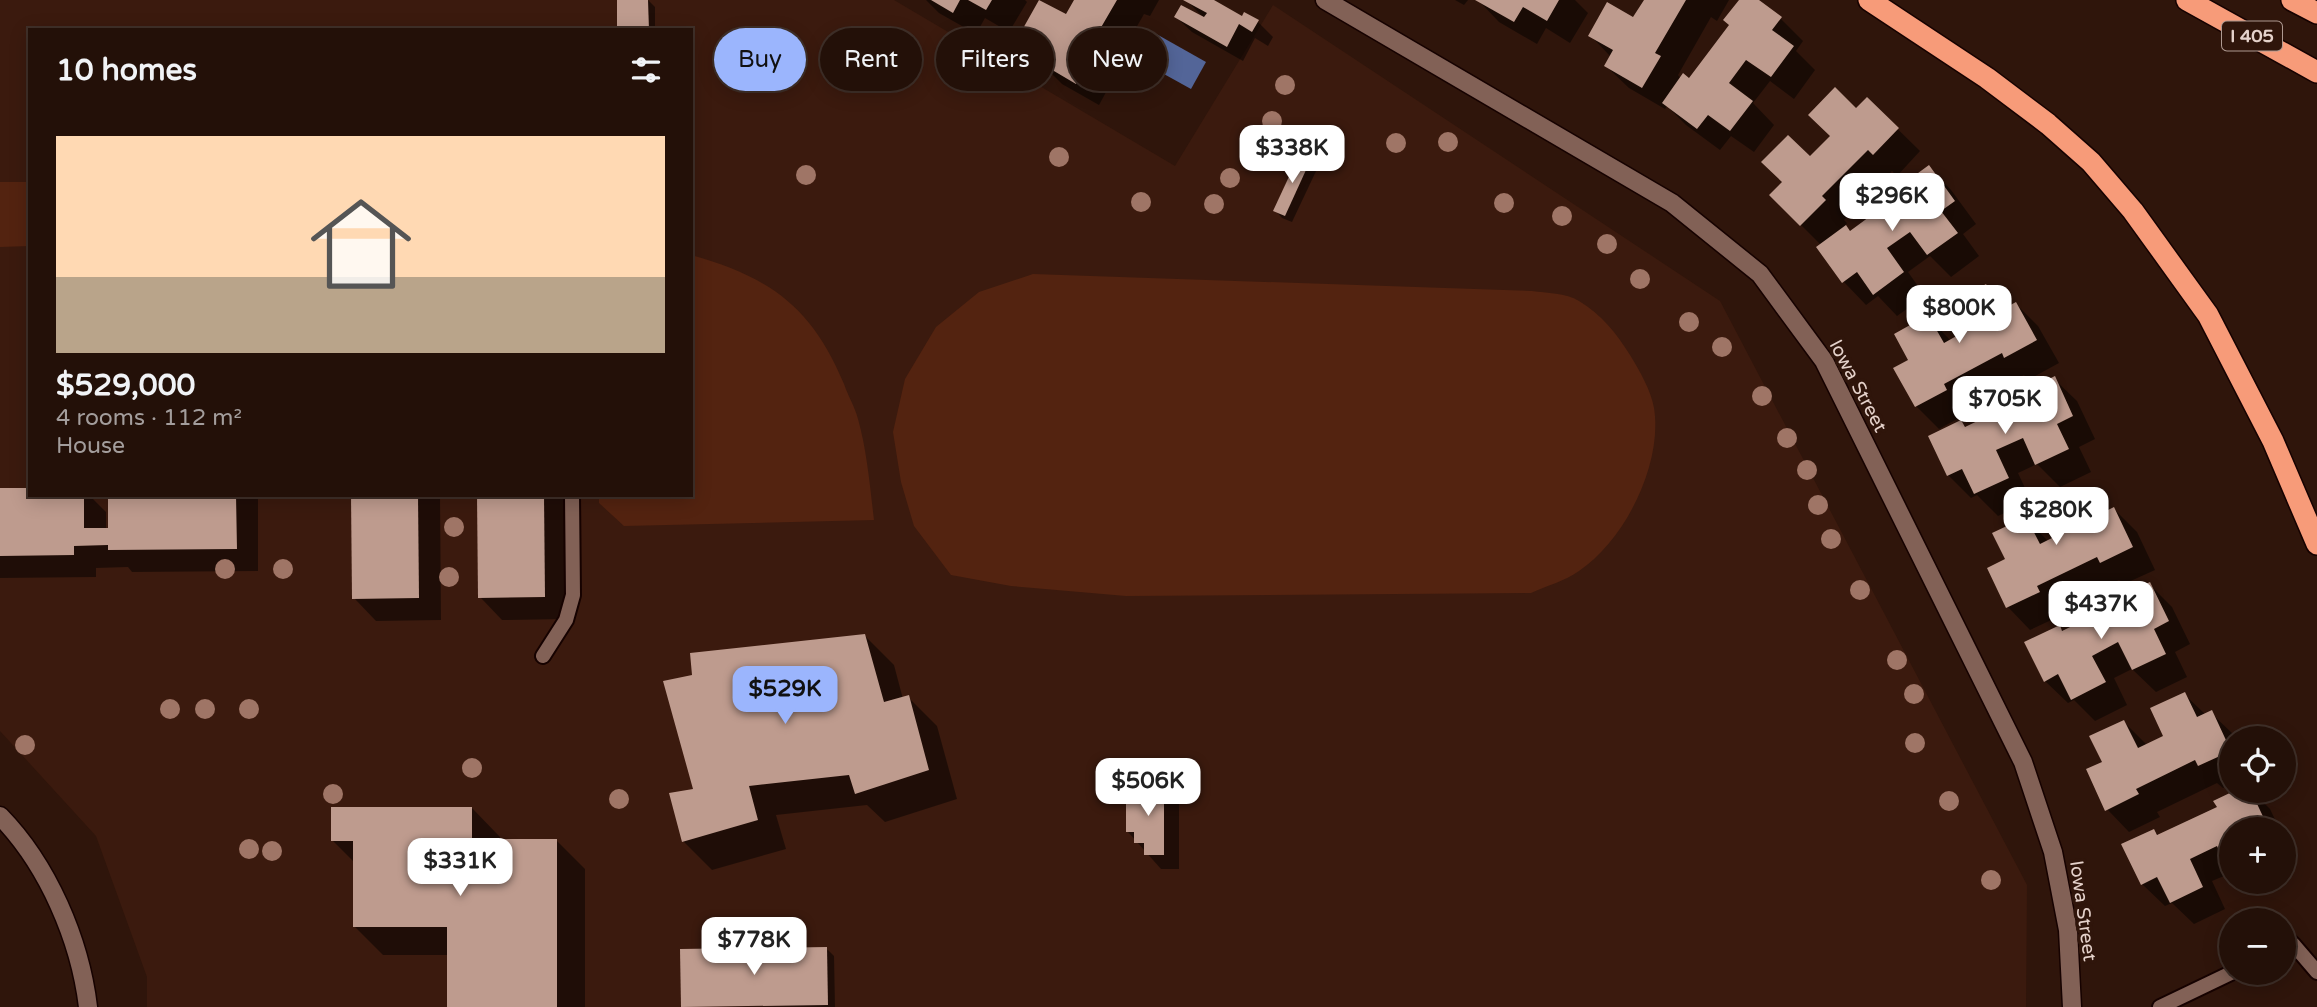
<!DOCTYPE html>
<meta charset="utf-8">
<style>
:root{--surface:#231008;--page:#2f1e16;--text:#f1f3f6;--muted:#a39d9c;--line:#403029;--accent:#9bb5fd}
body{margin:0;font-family:"Varela Round",sans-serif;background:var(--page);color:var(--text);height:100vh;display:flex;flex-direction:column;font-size:26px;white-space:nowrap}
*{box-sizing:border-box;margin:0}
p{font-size:23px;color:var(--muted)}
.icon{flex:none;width:38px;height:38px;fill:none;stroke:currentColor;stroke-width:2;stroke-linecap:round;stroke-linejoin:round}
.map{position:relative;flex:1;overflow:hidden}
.sheet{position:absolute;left:28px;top:28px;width:665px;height:469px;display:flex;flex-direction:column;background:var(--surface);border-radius:0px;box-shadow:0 4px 18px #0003,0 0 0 2px var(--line)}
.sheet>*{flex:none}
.hud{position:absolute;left:714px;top:28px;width:665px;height:63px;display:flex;gap:14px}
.tools{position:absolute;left:2219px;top:726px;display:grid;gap:14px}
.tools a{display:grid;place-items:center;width:77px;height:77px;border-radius:50%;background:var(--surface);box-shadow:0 4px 18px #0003,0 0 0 2px var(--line);font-size:35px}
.price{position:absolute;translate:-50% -60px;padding:0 16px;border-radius:14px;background:#fff;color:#222;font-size:23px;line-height:46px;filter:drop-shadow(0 2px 4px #0008)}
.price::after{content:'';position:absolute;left:50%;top:42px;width:21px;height:16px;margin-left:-10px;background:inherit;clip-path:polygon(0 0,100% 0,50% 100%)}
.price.active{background:var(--accent);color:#111}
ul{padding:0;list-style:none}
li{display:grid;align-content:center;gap:14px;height:371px;padding:0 28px}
li span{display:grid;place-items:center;height:217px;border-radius:0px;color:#555}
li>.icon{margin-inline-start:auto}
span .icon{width:126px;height:126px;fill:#fffc;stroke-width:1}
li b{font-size:30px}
h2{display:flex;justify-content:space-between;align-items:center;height:84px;padding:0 28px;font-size:30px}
.pill{padding:0 24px;border-radius:32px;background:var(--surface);box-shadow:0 4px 18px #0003,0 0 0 2px var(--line);font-size:24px;line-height:63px}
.pill.active{background:var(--accent);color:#111}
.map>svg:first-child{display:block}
</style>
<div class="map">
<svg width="2317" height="1007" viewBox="0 0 2317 1007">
<rect width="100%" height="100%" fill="#2f150b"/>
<!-- built -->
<path fill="#3b1a0e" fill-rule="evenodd" d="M0 0H894L1175 166 1273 5 1720 301 2027 885 2026 1007H147V977L96 836 0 731ZM30 30H691V495H30Z"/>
<!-- green -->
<g fill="#532310">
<path d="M0 182H30V246L0 247Z"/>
<path d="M691 255C770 277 812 307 844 384 848 396 855 407 858 419 867 451 870 487 874 520L624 526 599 503V495H691Z"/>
<path d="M1033 274 1532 291C1546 293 1566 293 1579 301 1601 314 1617 334 1630 355 1639 370 1651 390 1654 408 1663 464 1625 540 1579 571 1565 581 1546 586 1531 593L1126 596 1011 586 951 575 914 526 901 482 893 432 905 379 936 327 979 292Z"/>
</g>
<!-- water -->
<path fill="#536598" d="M1151 31 1206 62 1191 89 1135 58Z"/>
<!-- shadow -->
<g fill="#0007">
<path d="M648 0 655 7V30H619Z"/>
<path d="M926 0H1025L1027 2 1009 32 985 18 976 34 939 13Z"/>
<path d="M1076 0H1159L1150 16 1144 14 1112 70 1116 74 1099 105 1062 84 1039 61 1044 52 1023 31 1067 16Z"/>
<path d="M1186 0H1210L1243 19 1258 22 1273 37 1268 46 1255 38 1243 61 1192 32 1176 17 1204 18Z"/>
<path d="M1455 0H1468L1464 5Z"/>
<path d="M1478 0H1575L1588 13 1570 43 1546 28 1537 44 1499 22Z"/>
<path d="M1646 0H1729L1717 21 1711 17 1678 75 1681 79 1690 80 1731 25 1741 0H1756L1780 18 1803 41 1796 51 1815 70 1794 99 1770 81 1753 103 1774 125 1754 152 1731 136 1720 150 1686 125 1667 106 1665 109 1629 88 1606 66 1611 57 1590 35 1634 20Z"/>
<path d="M1867 99 1920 151 1897 176 1892 171 1844 220 1847 223 1845 226 1851 232 1905 193 1929 167 1951 190 1976 224 1963 234 1979 256 1951 277 1930 256 1908 272 1925 296 1897 316 1878 296 1866 305 1844 282 1818 247 1821 245 1771 195 1810 159Z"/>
<path d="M1310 160 1318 167 1292 222 1282 218 1275 210Z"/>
<path d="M1986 287 2007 308 2016 304 2038 326 2059 363 2028 380 2024 375 1965 407 1968 413 1939 429 1916 406 1896 369 1911 361 1928 317 1951 341 1971 330Z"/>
<path d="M2054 379 2077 401 2095 439 2079 447 2091 472 2060 487 2037 464 2018 473 2031 501 1998 516 1977 495 1971 498 1948 475 1961 422 1967 428 2025 400Z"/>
<path d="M0 490 30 495H89L106 512V530H110L109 495H258V571L132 572 128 567 96 568V577L0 578Z"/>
<path d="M2086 490 2108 512 2114 509 2137 532 2155 570 2124 584 2119 580 2059 609 2062 615 2030 630 2008 607 2007 560 2026 519 2049 542 2068 532Z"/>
<path d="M353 495H440L441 620 376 621 354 598Z"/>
<path d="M479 495H566L567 619 502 620 480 597Z"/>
<path d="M2149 584 2172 607 2190 644 2175 652 2187 677 2156 692 2132 669 2114 678 2127 705 2095 721 2074 700 2068 703 2045 681 2059 627 2064 632 2121 604Z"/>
<path d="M865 636 894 665 903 699 908 697 937 726 957 799 885 822 867 805 776 815 786 849 712 870 683 841 695 790Z"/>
<path d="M2184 694 2206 715 2211 713 2234 735 2236 738H2231V784L2223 788 2217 783 2157 812 2160 817 2129 832 2107 809 2124 722 2147 745 2165 736Z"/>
<path d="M1163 786 1179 801V869H1161L1128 832 1136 804Z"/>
<path d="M2238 791H2252L2270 809 2280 830H2231V873L2212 881 2225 909 2194 924 2172 903 2165 906 2142 884 2154 831 2159 836 2219 808Z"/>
<path d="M472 808 500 837V840H556L585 869V1007H449V955H383L354 926V862L333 841Z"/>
<path d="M2284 838 2288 848 2284 850Z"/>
<path d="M2241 882H2280L2254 895Z"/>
<path d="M827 949 834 956 835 1007 682 1006Z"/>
</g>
<!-- building -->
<g fill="#be9b8e">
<path d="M617 0H648L649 30H617Z"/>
<path d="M931 0H960L953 13Z"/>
<path d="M968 0H992L986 10Z"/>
<path d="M1039 0 1066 14 1074 0H1117L1089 48 1095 50 1076 84 1037 61 1046 46 1021 32Z"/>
<path d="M1183 0H1214L1242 16 1244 12 1259 20 1252 32 1239 24 1227 47 1174 17 1181 5 1204 17 1207 13Z"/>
<path d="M1475 0H1559L1547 21 1523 7 1514 22Z"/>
<path d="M1644 0H1686L1655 53 1661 56 1642 88 1604 66 1613 50 1588 36 1607 2 1633 17Z"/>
<path d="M1739 0H1759L1782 17 1772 30 1794 46 1771 77 1746 60 1729 83 1753 101 1730 131 1708 115 1697 129 1662 103 1683 73 1689 78 1729 25 1723 20Z"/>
<path d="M1835 87 1856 108 1867 97 1899 128 1873 155 1868 150 1822 196 1826 200 1800 226 1769 195 1782 182 1761 162 1788 135 1810 156 1830 136 1808 115Z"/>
<path d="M1300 153 1311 159 1285 216 1273 211Z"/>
<path d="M1929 165 1955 201 1941 211 1958 233 1927 255 1910 232 1887 248 1904 272 1873 295 1857 272 1842 283 1816 247 1846 225 1850 231 1903 192 1899 187Z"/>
<path d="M1986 284 2001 310 2016 302 2037 340 2004 358 2002 353 1944 384 1947 390 1915 407 1893 368 1908 360 1894 334 1928 315 1944 343 1969 329 1954 302Z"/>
<path d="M2055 376 2073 416 2057 424 2069 449 2035 465 2023 438 1996 450 2009 478 1974 494 1962 469 1947 476 1928 436 1961 420 1965 427 2023 399 2020 393Z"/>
<path d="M0 488H30V495H84V528H108V495H236L237 549 108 550V545L74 546V555L0 556Z"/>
<path d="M2087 488 2100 514 2114 507 2133 547 2100 563 2097 557 2037 586 2040 592 2006 608 1987 568 2005 559 1992 533 2026 517 2040 544 2066 531 2053 504Z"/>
<path d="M351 495H418L419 598 352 599Z"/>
<path d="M477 495H544L545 597 478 598Z"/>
<path d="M2150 582 2169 621 2154 629 2166 654 2132 670 2118 642 2092 656 2106 682 2071 700 2058 674 2044 682 2024 642 2060 625 2062 631 2119 603 2116 598Z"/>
<path d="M865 634 884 702 909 695 929 770 855 794 849 775 749 786 758 820 682 842 669 793 693 789 663 681 692 675 690 653Z"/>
<path d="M2185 692 2197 717 2212 710 2231 751 2198 766 2195 760 2136 789 2139 794 2105 811 2086 769 2102 762 2089 736 2124 720 2138 748 2163 736 2150 708Z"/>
<path d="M1144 784H1164V855H1144V843H1134V832H1126V802H1134V788H1144Z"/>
<path d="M2234 791H2251L2267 825 2256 830H2231V877L2217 846 2190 859 2203 887 2170 903 2157 877 2141 885 2121 844 2154 829 2157 835 2217 807 2213 801Z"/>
<path d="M331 807H472V839H557V1007H447V927H353V841H331Z"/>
<path d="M827 947 828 1005 681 1007 680 949Z"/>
</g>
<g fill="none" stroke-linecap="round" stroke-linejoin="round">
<defs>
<g id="service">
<path d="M543 656 566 620 573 595 572 495"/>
<path d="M2284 948 2293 944 2317 972"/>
<path d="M2160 1007 2231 973"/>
</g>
<path id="minor" d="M1325 0 1672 203 1760 274 1824 361 2023 762 2053 852 2068 930 2072 1007"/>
<path id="tertiary" d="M0 816C48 865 80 940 88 1007"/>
<g id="motorway">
<path d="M1869 0 1987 78 2048 124 2091 162 2133 211 2208 315 2273 441 2317 544"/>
<path d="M2187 0 2317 72"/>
<path d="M2292 0 2317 13"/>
</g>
</defs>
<!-- service casing -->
<use href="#service" stroke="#160200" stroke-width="18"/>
<!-- minor casing -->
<use href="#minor" stroke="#160200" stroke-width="21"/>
<!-- tertiary casing -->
<use href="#tertiary" stroke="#160200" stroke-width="21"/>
<!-- motorway casing -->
<use href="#motorway" stroke="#160200" stroke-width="24"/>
<!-- service -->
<use href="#service" stroke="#826156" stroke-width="14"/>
<!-- minor -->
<use href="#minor" stroke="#826156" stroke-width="18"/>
<!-- tertiary -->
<use href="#tertiary" stroke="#826156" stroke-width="18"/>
<!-- motorway -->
<use href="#motorway" stroke="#f79b79" stroke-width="21"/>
</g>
<!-- trees -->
<g fill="#9f7566">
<circle cx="878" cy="53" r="10"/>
<circle cx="1285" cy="85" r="10"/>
<circle cx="1272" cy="121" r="10"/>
<circle cx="1448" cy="142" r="10"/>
<circle cx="1396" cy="143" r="10"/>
<circle cx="1059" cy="157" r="10"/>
<circle cx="806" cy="175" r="10"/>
<circle cx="1230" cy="178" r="10"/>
<circle cx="1141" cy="202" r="10"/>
<circle cx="1504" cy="203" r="10"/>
<circle cx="1214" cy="204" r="10"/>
<circle cx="1562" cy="216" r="10"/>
<circle cx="1607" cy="244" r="10"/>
<circle cx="1640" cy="279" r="10"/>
<circle cx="1689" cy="322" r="10"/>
<circle cx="1722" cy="347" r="10"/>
<circle cx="1762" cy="396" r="10"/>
<circle cx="1787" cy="438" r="10"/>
<circle cx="1807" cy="470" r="10"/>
<circle cx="1818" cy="505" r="10"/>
<circle cx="454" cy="527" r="10"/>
<circle cx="1831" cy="539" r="10"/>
<circle cx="225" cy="569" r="10"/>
<circle cx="283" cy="569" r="10"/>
<circle cx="449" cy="577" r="10"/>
<circle cx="1860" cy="590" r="10"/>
<circle cx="1897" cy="660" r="10"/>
<circle cx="1914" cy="694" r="10"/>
<circle cx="170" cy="709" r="10"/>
<circle cx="205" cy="709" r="10"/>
<circle cx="249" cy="709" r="10"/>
<circle cx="1915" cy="743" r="10"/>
<circle cx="25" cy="745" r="10"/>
<circle cx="472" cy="768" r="10"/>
<circle cx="333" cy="794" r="10"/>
<circle cx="619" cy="799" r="10"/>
<circle cx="1949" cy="801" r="10"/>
<circle cx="249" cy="849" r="10"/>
<circle cx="272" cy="851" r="10"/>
<circle cx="1991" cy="880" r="10"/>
</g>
<g text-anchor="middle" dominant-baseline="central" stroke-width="7" stroke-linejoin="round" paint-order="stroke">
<!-- shield labels -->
<rect fill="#2f150b" stroke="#ae9991" stroke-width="2" x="2222" y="21.5" width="60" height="29" rx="5"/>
<g font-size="18" font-weight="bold" fill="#e5d2cb">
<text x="2252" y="36">I 405</text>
</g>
<!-- street labels -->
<g font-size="19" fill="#e5d2cb" stroke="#2f150b">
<text transform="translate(1858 386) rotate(62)">Iowa Street</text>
<text transform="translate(2083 911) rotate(82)">Iowa Street</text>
</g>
</g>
</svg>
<div class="tools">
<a><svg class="icon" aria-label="locate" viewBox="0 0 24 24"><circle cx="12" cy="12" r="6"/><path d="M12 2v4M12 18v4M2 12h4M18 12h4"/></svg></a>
<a>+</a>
<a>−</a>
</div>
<b class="price" style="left:1292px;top:185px">$338K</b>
<b class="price" style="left:1892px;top:233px">$296K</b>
<b class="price" style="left:1959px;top:345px">$800K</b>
<b class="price" style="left:2005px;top:436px">$705K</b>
<b class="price" style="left:2056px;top:547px">$280K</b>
<b class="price" style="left:2101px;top:641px">$437K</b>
<b class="price active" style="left:785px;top:726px">$529K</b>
<b class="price" style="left:1148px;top:818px">$506K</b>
<b class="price" style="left:460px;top:898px">$331K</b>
<b class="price" style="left:754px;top:977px">$778K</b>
<div class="hud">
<a class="pill active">Buy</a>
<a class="pill">Rent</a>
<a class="pill">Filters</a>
<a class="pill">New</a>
</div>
<section class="sheet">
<h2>10 homes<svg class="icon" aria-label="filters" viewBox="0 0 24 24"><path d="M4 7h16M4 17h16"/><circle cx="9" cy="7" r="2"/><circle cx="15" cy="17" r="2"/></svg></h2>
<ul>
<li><span style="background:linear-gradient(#ffd9b3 65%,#b9a48a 0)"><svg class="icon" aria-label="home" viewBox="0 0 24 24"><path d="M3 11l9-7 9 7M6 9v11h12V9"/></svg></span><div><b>$529,000</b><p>4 rooms · 112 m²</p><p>House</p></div></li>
</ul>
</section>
</div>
